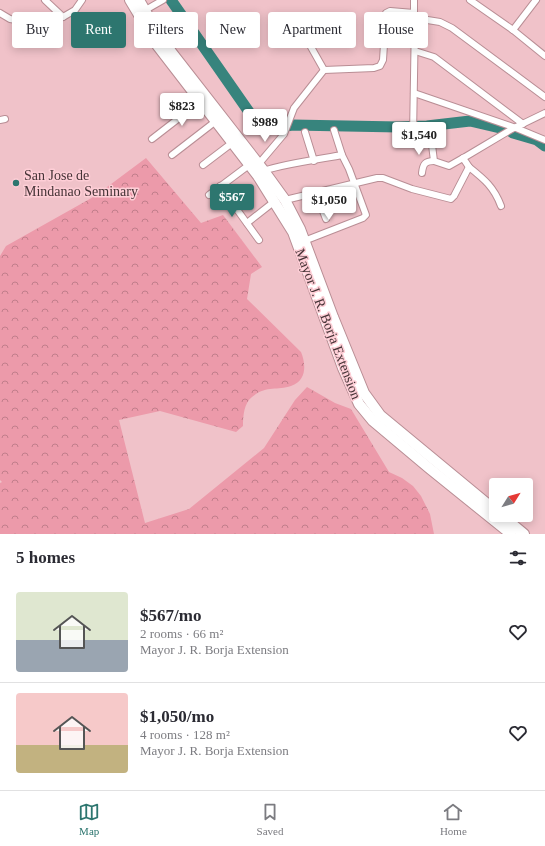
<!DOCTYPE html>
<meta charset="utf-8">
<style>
:root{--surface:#fff;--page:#f7f7f7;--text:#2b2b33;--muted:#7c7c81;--line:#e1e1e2;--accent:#2d766f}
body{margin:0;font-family:"Times New Roman",serif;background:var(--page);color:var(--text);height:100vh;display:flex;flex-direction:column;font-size:15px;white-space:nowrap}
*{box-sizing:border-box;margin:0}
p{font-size:13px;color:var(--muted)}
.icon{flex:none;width:22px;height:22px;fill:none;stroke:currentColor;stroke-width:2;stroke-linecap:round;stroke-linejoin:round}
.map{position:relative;height:534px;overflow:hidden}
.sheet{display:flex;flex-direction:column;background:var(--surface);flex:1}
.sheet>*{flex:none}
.hud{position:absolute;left:12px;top:12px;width:521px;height:36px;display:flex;gap:8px}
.needle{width:26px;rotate:53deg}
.fabs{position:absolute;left:489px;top:478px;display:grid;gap:8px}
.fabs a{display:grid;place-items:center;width:44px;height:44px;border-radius:4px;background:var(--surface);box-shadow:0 2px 10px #0003;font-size:20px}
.price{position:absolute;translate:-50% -34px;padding:0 9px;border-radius:4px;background:#fff;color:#222;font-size:13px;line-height:26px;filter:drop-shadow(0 1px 2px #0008)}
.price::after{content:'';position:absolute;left:50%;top:24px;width:12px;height:9px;margin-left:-6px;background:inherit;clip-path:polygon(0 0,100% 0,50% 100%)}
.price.on{background:var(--accent);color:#fff}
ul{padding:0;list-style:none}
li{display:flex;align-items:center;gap:12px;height:100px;padding:0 16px}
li+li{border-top:1px solid var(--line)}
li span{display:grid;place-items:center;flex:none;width:112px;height:80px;border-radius:4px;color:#555}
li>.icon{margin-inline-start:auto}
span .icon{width:48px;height:48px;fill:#fffc;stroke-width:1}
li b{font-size:17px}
h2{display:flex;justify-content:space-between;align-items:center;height:48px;padding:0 16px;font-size:17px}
.pill{padding:0 14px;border-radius:4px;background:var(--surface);box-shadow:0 2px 10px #0003;font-size:14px;line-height:36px}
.pill.on{background:var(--accent);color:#fff}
.tabs{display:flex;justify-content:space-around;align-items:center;height:56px;border-top:1px solid var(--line);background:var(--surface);font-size:11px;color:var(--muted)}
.tabs a{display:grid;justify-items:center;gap:2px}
.tabs .on{color:var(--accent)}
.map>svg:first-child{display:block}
</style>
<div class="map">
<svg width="545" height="534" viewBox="0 0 545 534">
<defs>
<pattern id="forest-crowns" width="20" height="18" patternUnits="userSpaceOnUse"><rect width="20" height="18" fill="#ec9aaa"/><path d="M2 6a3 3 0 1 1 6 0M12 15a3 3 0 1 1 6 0" fill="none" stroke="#c17e8b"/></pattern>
</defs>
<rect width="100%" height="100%" fill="#f0c2c9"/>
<!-- forest -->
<path fill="url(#forest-crowns)" d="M146 158 201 223 223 215 262 267 251 274 247 299 301 352C306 364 307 381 291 386 277 391 266 385 252 397 244 403 243 416 243 426L236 432 160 411 119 420 145 523 189 509 264 448 295 400 307 387 335 403 351 409 389 472 402 478 413 486 421 496 430 514 434 534H0V483L2 482 0 480V256L6 246 95 196Z"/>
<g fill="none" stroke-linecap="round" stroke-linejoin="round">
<!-- river -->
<path stroke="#37847d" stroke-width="11" d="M171 0 254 119 263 126 278 127 293 125 399 127 427 126 470 121 500 128H506L513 133 537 140 545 146"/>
<defs>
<g id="minor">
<path d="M45 0 63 17"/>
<path d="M414 0V13"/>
<path d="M470 0 513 30 545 56"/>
<path d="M142 12 163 0"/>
<path d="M0 13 10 19 22 21 63 17 75 10 82 0"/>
<path d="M415 18 413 136 415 138 432 145 434 161 449 166 463 158"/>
<path d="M279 20 298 24 324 70"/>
<path d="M513 30 536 0"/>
<path d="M415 51 434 57 523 124"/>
<path d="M414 93 516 128 545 140"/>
<path d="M0 120 5 119"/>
<path d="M305 132 314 161"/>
<path d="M152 139 201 101"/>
<path d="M172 155 216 121"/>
<path d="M203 165 232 143"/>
<path d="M257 166 284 134 294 108 324 70 374 68 380 66 383 60 386 13 390 11 414 13 415 18 440 22 452 28 545 97"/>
<path d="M469 167 463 158 465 157 512 129 545 113"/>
<path d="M262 172C270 166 327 158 342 155"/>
<path d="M422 173C423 164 425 161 434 161"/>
<path d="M220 186 259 240"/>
<path d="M316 193 326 219"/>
<path d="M209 195 249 165"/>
<path d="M285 200 377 178H383L412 189 451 199 454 196 469 167C484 179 494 187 501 206"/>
<path d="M247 223 275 201"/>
<path d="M304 241 363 218 366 215 349 169 342 155 334 130"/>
</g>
<g id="primary">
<path d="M130 0 157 45 258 176 293 232 343 368 359 404 373 421 429 468 511 534"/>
<path d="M139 0 156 30 172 53 264 171 285 200 300 229 333 317 364 393 380 415 496 511"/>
<path d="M501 515 524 534"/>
</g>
</defs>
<!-- minor casing -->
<use href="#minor" stroke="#b98e95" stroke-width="8"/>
<!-- primary casing -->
<use href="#primary" stroke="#b98e95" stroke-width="12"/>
<!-- minor -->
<use href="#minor" stroke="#fff" stroke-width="6"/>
<!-- primary -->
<use href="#primary" stroke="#fff" stroke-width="10"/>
</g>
<!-- markers -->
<circle fill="#2d766f" stroke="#feced6" stroke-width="1.5" cx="16" cy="183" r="4"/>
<g text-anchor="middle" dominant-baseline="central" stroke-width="3" stroke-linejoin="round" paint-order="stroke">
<!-- poi labels -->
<g font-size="14" fill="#453336" stroke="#feced6" text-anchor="start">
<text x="24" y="175">San Jose de<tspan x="24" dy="16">Mindanao Seminary</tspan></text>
</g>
<!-- street labels -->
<g font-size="14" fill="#453336" stroke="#feced6">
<text transform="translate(328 324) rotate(69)">Mayor J. R. Borja Extension</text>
</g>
</g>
</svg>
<div class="fabs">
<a><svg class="needle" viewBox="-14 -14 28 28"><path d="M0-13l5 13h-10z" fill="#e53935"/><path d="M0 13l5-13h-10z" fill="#7c7c81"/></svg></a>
</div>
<b class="price" style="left:182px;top:127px">$823</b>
<b class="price" style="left:265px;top:143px">$989</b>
<b class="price" style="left:419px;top:156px">$1,540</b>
<b class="price on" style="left:232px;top:218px">$567</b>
<b class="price" style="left:329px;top:221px">$1,050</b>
<div class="hud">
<a class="pill">Buy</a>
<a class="pill on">Rent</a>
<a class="pill">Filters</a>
<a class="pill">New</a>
<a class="pill">Apartment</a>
<a class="pill">House</a>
</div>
</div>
<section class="sheet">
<h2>5 homes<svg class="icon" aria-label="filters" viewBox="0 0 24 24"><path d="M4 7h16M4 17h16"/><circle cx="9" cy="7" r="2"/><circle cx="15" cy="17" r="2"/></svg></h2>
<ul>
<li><span style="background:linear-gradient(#dfe7d0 60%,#9aa5b1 0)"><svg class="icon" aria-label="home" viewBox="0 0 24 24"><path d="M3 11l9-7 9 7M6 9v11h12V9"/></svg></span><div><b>$567/mo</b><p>2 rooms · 66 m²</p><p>Mayor J. R. Borja Extension</p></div><svg class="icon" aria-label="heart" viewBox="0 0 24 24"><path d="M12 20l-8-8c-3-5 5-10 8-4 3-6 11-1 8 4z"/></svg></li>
<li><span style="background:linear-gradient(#f6c9c9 65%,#c2b280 0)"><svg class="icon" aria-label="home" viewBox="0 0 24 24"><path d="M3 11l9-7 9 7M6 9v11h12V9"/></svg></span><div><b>$1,050/mo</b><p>4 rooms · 128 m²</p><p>Mayor J. R. Borja Extension</p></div><svg class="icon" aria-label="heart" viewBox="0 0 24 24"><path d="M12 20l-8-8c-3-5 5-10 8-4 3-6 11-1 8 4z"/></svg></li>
</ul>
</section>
<nav class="tabs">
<a class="on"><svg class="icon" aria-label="map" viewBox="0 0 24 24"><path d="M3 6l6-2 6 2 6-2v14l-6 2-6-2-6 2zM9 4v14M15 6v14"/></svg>Map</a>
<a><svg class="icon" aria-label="saved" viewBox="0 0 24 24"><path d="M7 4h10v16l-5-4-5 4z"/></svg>Saved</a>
<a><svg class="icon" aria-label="home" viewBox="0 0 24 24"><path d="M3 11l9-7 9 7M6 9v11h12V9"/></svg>Home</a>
</nav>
